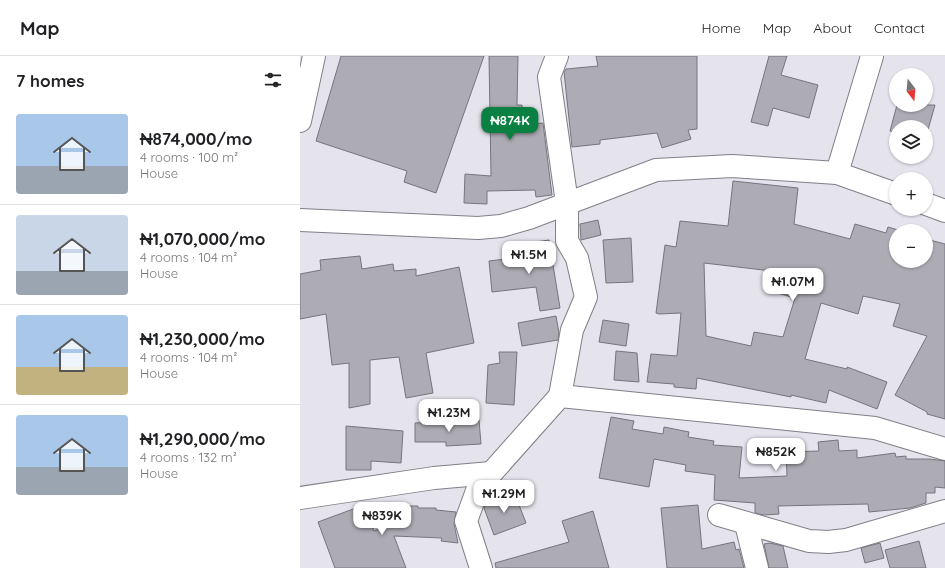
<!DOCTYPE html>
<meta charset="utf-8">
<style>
:root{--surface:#fff;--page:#f2f2f2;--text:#202124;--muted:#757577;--line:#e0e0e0;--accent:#0b8043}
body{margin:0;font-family:Quicksand,sans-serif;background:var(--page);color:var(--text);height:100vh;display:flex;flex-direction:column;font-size:15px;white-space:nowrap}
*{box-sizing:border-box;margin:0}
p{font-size:13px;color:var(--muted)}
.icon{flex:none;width:22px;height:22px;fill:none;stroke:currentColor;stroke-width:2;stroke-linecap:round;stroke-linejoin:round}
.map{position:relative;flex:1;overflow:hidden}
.sheet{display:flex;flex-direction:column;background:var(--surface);width:300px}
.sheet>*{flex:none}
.needle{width:26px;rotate:164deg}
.buttons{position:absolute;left:589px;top:12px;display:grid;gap:8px}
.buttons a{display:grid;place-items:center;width:44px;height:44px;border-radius:50%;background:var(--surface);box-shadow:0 1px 3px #0004;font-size:20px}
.price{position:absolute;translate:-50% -34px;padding:0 9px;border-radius:8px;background:#fff;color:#222;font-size:13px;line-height:26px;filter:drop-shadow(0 1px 2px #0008)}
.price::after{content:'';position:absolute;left:50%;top:24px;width:12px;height:9px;margin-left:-6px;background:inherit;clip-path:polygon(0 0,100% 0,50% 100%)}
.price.active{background:var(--accent);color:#fff}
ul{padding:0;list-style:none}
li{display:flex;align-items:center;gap:12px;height:100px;padding:0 16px}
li+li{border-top:1px solid var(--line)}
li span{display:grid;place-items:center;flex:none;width:112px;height:80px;border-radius:4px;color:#555}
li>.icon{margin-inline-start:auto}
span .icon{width:48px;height:48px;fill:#fffc;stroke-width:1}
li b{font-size:17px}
h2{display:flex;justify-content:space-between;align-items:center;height:48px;padding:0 16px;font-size:17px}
header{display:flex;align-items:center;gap:24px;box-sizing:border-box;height:56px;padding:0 20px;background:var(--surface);border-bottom:1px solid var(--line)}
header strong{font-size:19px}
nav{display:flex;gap:22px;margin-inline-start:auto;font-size:14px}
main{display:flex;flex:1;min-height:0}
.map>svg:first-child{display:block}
</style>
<header>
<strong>Map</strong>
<nav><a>Home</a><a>Map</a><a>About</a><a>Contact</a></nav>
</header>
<main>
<section class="sheet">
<h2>7 homes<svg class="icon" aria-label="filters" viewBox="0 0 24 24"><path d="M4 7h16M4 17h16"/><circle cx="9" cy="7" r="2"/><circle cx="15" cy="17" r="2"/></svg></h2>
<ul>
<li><span style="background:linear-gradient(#a9c7e8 65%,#9aa5b1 0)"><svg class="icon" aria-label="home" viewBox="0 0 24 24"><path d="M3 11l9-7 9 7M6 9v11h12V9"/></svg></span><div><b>₦874,000/mo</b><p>4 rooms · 100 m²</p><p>House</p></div></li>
<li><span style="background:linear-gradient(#c9d6e8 70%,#9aa5b1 0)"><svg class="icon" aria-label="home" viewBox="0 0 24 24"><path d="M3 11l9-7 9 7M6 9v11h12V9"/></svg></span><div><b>₦1,070,000/mo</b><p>4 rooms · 104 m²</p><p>House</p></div></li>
<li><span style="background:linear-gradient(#a9c7e8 65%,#c2b280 0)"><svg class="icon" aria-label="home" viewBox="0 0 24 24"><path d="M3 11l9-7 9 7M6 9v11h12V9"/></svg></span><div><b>₦1,230,000/mo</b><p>4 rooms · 104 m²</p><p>House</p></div></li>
<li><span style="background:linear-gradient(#a9c7e8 65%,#9aa5b1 0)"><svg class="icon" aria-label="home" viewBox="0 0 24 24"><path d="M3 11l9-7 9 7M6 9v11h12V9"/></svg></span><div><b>₦1,290,000/mo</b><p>4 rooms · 132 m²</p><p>House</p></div></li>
</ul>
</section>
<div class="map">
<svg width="645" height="512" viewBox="0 0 645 512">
<rect width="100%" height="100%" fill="#e5e3ec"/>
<!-- building -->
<g fill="#adacb4" stroke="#76747c" fill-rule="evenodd">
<path d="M41 0H184L136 137 104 126 107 115 16 85Z"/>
<path d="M189 0H218L217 49H222L223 69 243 67 252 139 236 141 235 134 187 135V148L164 147 165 118 191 120Z"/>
<path d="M296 0H397V73L388 74 391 83 362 92 357 77 300 84V88L272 91 264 16 266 13 298 10Z"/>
<path d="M469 0H487L481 19 518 29 509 62 473 52 468 70 451 66Z"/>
<path d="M597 49H635L626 81V71H596V77L590 75Z"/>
<path d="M433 125 498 132 494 168 550 183 555 168 586 177 588 171 601 175H596V205H626V183L645 188V363L627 358V356L595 339 627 280 593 270 600 248 563 240 558 258 521 247 505 303 547 313V311L587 326 577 353 529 334 526 347 491 339V341L397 322 396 333 374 331V328L347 326 351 298 377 300 381 257 359 258 356 257 365 189 376 191 380 165 428 170ZM404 207 480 216 474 236 495 242 483 281 454 276 451 290 406 280Z"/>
<path d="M298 164 301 179 281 184 280 168Z"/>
<path d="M331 182 333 226 306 227 303 184Z"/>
<path d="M249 184 260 252 240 255 236 231 192 236 189 205 231 200 229 187Z"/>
<path d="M60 200 62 213 93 208 94 215 116 213V220L159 211 174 287 126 297 133 337 106 342 99 301 70 304V348L49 352V307L32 309 26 258 0 263V218L21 214 20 204Z"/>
<path d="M256 260 259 277 258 284 222 290 218 267Z"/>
<path d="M303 264 329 268 326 290 299 286Z"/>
<path d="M316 295 337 297 339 326 314 324Z"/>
<path d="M199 296H217L214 349 186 347 188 309 200 307Z"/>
<path d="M311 361 334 365 332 373 363 378 364 371 389 376 388 381 414 385 413 389 442 391 439 422 487 420 486 396 519 395 518 386 538 384 539 395 557 394V402L595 397 596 401 606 400V403H629L645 405V432L635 431V437H626V447L610 452 569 456 568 448 478 450 479 458 464 459 455 457V447L414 444 415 419 385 415 386 409 354 403 349 431 299 422Z"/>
<path d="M179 364 181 388 146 390V386H115V367Z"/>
<path d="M46 370 103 375 101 407 71 405V414H46Z"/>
<path d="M214 436 226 467 194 479 184 452 186 447Z"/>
<path d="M64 449 74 475 101 465 100 450H118V452H136V454L156 456 154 468 158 487 141 485 142 482 94 480 106 512H35L18 466Z"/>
<path d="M398 449 402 493 434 486 436 494 439 493 444 512H367L361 452Z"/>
<path d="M293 455 309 512H196L195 507 269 486 262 465Z"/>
<path d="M619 485 626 512H590L585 494Z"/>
<path d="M470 487 483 490 488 512H469L464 488Z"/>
<path d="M580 487 584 502 565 507 561 492Z"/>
</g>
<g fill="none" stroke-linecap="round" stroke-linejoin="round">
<defs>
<g id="minor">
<path d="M0 65 14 0"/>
<path d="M537 117 572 0"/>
<path d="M626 148 645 155"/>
<path d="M0 164 178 172 201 170 229 162 356 114 432 110 537 117 596 138"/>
<path d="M260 340 575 372 645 393"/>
<path d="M0 442 134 422 191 417"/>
<path d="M419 459 509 485 528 486 546 484 645 455"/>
<path d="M446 468 457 512"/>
<path d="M181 512 166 465 178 432 260 340 272 274 286 241 277 202 267 185V147L249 21 257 0"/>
</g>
</defs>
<!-- minor casing -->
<use href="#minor" stroke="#817f88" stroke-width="24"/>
<!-- minor -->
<use href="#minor" stroke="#fff" stroke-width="22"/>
</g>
</svg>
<div class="buttons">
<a><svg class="needle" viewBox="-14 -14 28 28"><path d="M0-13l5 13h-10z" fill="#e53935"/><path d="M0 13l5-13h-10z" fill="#757577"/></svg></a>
<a><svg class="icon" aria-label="layers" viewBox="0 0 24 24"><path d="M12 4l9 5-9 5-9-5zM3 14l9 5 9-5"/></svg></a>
<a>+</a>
<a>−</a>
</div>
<b class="price active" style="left:210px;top:85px">₦874K</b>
<b class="price" style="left:229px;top:219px">₦1.5M</b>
<b class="price" style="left:493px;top:246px">₦1.07M</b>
<b class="price" style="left:149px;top:377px">₦1.23M</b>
<b class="price" style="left:476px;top:416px">₦852K</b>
<b class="price" style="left:204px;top:458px">₦1.29M</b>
<b class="price" style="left:82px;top:480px">₦839K</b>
</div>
</main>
